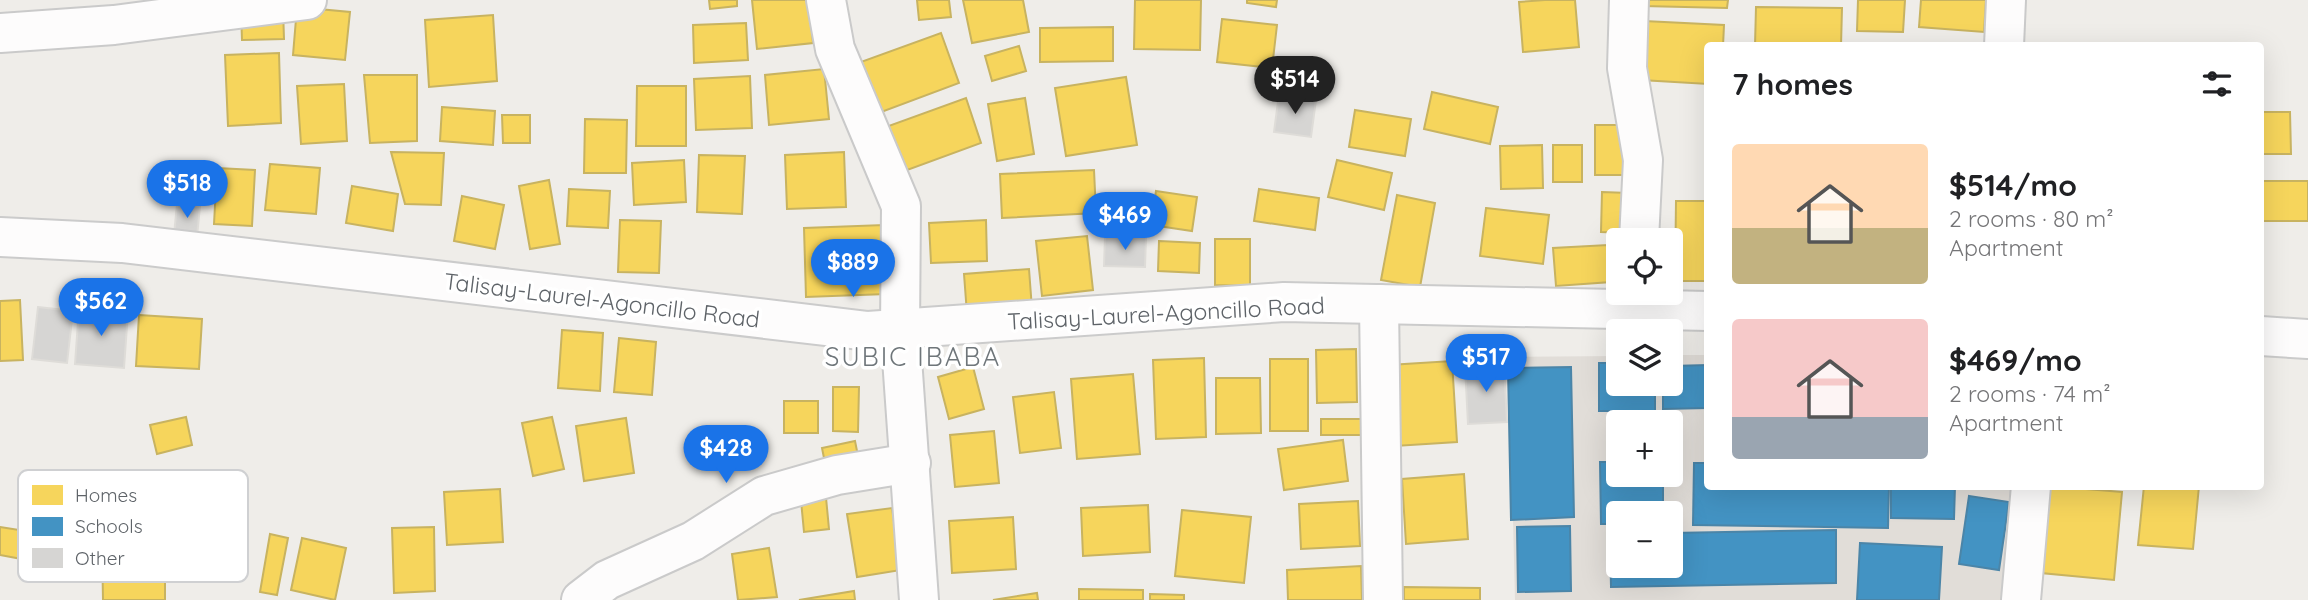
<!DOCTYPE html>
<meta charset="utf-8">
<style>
:root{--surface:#fff;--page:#f6f6f6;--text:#202124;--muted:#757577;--accent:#1a73e8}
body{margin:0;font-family:Quicksand,sans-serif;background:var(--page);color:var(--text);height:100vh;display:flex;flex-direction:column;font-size:26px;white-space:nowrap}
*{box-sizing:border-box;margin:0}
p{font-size:23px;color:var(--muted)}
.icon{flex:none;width:38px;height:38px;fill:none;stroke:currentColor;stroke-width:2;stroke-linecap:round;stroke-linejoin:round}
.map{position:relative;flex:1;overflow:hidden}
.side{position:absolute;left:1704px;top:42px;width:560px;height:448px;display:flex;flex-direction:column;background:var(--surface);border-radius:7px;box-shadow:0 7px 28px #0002}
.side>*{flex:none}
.controls{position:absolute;left:1606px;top:228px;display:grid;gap:14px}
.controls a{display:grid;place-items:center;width:77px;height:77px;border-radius:7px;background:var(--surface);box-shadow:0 7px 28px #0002;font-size:35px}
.price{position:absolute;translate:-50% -60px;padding:0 16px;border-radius:24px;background:var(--accent);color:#fff;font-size:23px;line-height:46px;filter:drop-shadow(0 2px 4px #0008)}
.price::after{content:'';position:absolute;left:50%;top:42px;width:21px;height:16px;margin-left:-10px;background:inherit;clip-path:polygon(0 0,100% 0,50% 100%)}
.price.selected{background:#222;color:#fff}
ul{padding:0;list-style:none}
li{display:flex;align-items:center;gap:21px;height:175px;padding:0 28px}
li span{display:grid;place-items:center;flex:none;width:196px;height:140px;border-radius:7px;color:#555}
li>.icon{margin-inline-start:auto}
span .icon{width:84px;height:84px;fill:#fffc;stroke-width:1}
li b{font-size:30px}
h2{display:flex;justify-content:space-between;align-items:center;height:84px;padding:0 28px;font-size:30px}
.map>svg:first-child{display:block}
</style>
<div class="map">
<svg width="2308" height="600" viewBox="0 0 2308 600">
<rect width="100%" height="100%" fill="#efede9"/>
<!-- education -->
<path fill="#e1ddd8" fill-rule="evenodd" d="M1671 355H1708V486L2016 487 2006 600H1515L1509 357 1619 356V383H1671ZM1619 422H1671V474H1619ZM1619 513H1671V565H1619Z"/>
<!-- homes -->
<g fill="#f6d55c" stroke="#c8b360" stroke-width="2">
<path d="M709 0H737V6L710 9Z"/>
<path d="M752 0H809L813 43 757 49Z"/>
<path d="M917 0H949L951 17 919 20Z"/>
<path d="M963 0H1023L1029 32 972 43Z"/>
<path d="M1135 0H1201L1200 50 1134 49Z"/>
<path d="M1247 0H1277L1276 7 1247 3Z"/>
<path d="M1545 0H1575L1579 47 1523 52 1519 2Z"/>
<path d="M1643 0H1728L1727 8 1643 6Z"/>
<path d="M1858 0H1905L1903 32 1857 31Z"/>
<path d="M1921 0H1986L1984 32 1919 27Z"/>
<path d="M297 7 350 12 345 60 293 55Z"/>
<path d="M1756 7 1842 8 1841 46H1755Z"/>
<path d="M283 9 284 39 242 40 241 11Z"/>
<path d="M493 15 497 81 429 87 425 20Z"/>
<path d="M1222 19 1277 25 1272 68 1217 62Z"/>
<path d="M1644 21 1724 25 1723 46H1708V84L1641 80Z"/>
<path d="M746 23 748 60 694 63 693 25Z"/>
<path d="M1113 27V61L1040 62V28Z"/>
<path d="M941 33 959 83 876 114 858 63Z"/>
<path d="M1019 46 1026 71 992 81 985 56Z"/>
<path d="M279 53 281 123 228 126 225 55Z"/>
<path d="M824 69 829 119 769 125 765 75Z"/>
<path d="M364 75H417V141L370 143Z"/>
<path d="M750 76 752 128 696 130 694 79Z"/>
<path d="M1126 77 1137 145 1066 156 1055 88Z"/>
<path d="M344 84 347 141 301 144 297 86Z"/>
<path d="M637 86H686V146H636Z"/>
<path d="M1432 92 1498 107 1490 144 1424 129Z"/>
<path d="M966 98 981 143 899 173 883 128Z"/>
<path d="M1025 98 1034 154 997 161 988 104Z"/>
<path d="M442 107 495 111 493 145 440 141Z"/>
<path d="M1355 110 1411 119 1405 156 1349 147Z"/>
<path d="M2261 112H2290L2291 154H2261Z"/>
<path d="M502 115H530V143H503Z"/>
<path d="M585 119 627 120 626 173H584Z"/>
<rect x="1595" y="125" width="31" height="50"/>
<path d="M1542 145 1543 188 1501 189 1500 146Z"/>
<rect x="1553" y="145" width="29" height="37"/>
<path d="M391 152 444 153 441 205 405 204Z"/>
<path d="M844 152 846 207 787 209 785 155Z"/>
<path d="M699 155 745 156 742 214 697 212Z"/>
<path d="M684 160 686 202 634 205 632 163Z"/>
<path d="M1337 160 1392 173 1384 210 1328 197Z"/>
<path d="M270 164 320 168 316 214 265 210Z"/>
<path d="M217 168 255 170 252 226 214 224Z"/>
<path d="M1094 170 1096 213 1002 218 1000 174Z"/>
<path d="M549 180 560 244 530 249 519 186Z"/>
<rect x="2261" y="181" width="47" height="40"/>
<path d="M352 186 398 194 393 231 346 223Z"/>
<path d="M569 189 610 191 608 228 567 226Z"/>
<path d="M1259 189 1319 198 1315 230 1254 221Z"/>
<path d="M1156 191 1197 197 1192 231 1151 225Z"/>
<path d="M1602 192 1628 193 1626 233 1601 232Z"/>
<path d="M1397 195 1435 203 1420 287 1381 280Z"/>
<path d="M462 196 504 205 495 249 454 241Z"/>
<path d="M1108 196 1136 197 1135 223 1106 222Z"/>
<path d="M1676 201H1708V281H1675Z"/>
<path d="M1486 208 1549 215 1543 264 1480 256Z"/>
<path d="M620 220 661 221 659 273 618 272Z"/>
<path d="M986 220 987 261 931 263 929 223Z"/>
<path d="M884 225 886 294 806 297 804 228Z"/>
<path d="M1087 236 1093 290 1042 296 1036 241Z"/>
<path d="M1215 239H1250V286L1215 285Z"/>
<path d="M1159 241 1200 243 1199 273 1158 271Z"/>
<path d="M1608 245 1611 282 1556 286 1553 248Z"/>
<path d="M1029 269 1032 309 967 314 964 274Z"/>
<path d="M20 300 23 360 0 361V301Z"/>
<path d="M139 315 202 319 199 369 136 366Z"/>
<path d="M562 330 603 333 600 391 558 388Z"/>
<path d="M619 338 656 342 652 395 614 392Z"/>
<path d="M1356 349 1357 402 1317 403 1316 350Z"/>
<path d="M1204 358 1206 437 1156 439 1153 360Z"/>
<rect x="1270" y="359" width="38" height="72"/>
<path d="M1452 361 1457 442 1395 446 1389 365Z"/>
<path d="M973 367 984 409 949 419 938 377Z"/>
<path d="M1133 374 1140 454 1077 459 1071 379Z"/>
<path d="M1216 378H1260L1261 433 1216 434Z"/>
<path d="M833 387H859L858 432 833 431Z"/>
<path d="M1054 392 1061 448 1020 453 1013 397Z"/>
<rect x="784" y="401" width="34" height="32"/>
<path d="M186 417 192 445 157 454 150 425Z"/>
<path d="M552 417 564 469 533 476 522 423Z"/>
<path d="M626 418 634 473 584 481 576 426Z"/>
<rect x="1321" y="419" width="41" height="16"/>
<path d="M994 431 999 483 955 487 950 435Z"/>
<path d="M1343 440 1348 481 1284 490 1278 449Z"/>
<path d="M855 441 858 456 825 463 822 448Z"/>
<path d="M1464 474 1468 539 1406 544 1402 479Z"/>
<path d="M2049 486 2122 492 2114 580 2041 573Z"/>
<path d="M2144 486H2199L2193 549 2138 545Z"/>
<path d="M825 487 829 529 804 532 800 490Z"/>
<path d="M500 489 503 542 447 545 444 492Z"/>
<path d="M1358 501 1360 546 1301 549 1299 504Z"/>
<path d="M1148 505 1150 552 1083 556 1081 508Z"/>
<path d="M892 508 901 570 857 577 847 514Z"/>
<path d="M1182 510 1251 517 1244 583 1175 576Z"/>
<path d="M1013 517 1016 569 952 573 949 521Z"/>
<path d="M0 527 32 532 27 560 0 555Z"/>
<path d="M434 527 435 591 394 593 392 528Z"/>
<path d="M270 534 288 538 277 595 260 592Z"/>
<path d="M302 538 346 548 335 600 291 590Z"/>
<path d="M165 544V600H103L102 545Z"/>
<path d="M769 548 777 597 738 600 732 554Z"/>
<path d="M1361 566 1362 600H1288L1287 570Z"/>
<path d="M1404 587 1480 588V600H1404Z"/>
<path d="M1079 589 1143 590V600H1079Z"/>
<path d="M854 591 855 600H799Z"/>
<path d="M1037 593 1038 600H993Z"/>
<path d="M1150 594 1184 595V600H1150Z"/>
</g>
<!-- schools -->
<g fill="#4393c3" stroke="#4b85a8" stroke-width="2">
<path d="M1599 363H1619V383H1655V411H1599Z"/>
<path d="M1708 365V408L1663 409V383H1671V366Z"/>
<path d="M1571 367 1574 517 1511 520 1508 368Z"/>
<path d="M1600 462H1619V474H1663V513H1619V524H1601Z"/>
<path d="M1694 463H1708V486H1889L1888 528 1693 525Z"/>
<path d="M1891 486H1955L1954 519 1891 518Z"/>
<path d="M1969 496 2009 502 1999 570 1959 564Z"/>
<path d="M1570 526 1571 591 1518 592 1517 527Z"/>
<path d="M1836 530V583L1611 587 1610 534H1619V565H1671V533Z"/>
<path d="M1860 543 1942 547 1939 600H1857Z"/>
</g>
<!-- building -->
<g fill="#d6d5d3" stroke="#dedcd8" stroke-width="2">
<path d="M1279 94 1316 100 1311 137 1274 132Z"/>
<path d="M177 204 200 206 197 237 174 235Z"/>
<path d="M1105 236 1146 237 1145 267 1104 266Z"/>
<path d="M38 307 73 311 67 363 32 359Z"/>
<path d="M79 308 128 312 124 368 75 364Z"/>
<path d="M1504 365 1507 422 1468 424 1465 366Z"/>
</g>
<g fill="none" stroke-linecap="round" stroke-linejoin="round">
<defs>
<g id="minor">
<path d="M826 0 835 49 901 206 900 330 919 600"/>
<path d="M1629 0 1627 68 1643 160 1639 240"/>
<path d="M0 33 114 25 307 0"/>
<path d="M2004 46 2006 0"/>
<path d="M1379 304 1383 600"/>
<path d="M581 600 607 580 693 541 764 496 837 475 911 463"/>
<path d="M2021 600 2031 486"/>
</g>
<g id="secondary">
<path d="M0 237 122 243 868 331 1284 302 1708 311"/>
<path d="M2261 336 2308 339"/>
</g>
</defs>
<!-- minor casing -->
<use href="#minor" stroke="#cacaca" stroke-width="42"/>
<!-- secondary casing -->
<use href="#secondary" stroke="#cbcbcb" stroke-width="42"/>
<!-- minor -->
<use href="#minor" stroke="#fdfcfc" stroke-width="38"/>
<!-- secondary -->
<use href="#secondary" stroke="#fdfcfc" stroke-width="38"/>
</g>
<g text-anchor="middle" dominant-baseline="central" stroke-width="7" stroke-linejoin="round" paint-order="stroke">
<!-- street labels -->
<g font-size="23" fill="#5e6368" stroke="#fff">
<text transform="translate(602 300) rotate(7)">Talisay-Laurel-Agoncillo Road</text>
<text transform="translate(1166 313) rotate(-3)">Talisay-Laurel-Agoncillo Road</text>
</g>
<!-- quarter labels -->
<g font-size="26" letter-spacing="2" fill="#6f767a" stroke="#fff">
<text x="913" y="356">SUBIC IBABA</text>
</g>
</g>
<!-- legend -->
<rect x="18" y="470" width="230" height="112" rx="10" fill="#fff" stroke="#cfd0d2" stroke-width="2"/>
<rect x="32" y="485" width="31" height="20" fill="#f6d55c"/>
<rect x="32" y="517" width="31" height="19" fill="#4393c3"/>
<rect x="32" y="548" width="31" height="20" fill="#d6d5d3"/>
<g font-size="19" fill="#5e6368">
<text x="75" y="502">Homes</text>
<text x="75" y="533">Schools</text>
<text x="75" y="565">Other</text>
</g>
</svg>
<div class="controls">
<a><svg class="icon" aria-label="locate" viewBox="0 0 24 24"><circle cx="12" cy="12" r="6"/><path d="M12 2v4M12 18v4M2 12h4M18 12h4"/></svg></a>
<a><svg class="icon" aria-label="layers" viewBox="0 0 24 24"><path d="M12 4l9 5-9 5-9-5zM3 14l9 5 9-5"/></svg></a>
<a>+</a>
<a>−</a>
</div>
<b class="price selected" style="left:1295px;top:116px">$514</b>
<b class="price" style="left:187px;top:220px">$518</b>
<b class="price" style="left:1125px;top:252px">$469</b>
<b class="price" style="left:853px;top:299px">$889</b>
<b class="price" style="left:101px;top:338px">$562</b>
<b class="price" style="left:1486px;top:394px">$517</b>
<b class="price" style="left:726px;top:485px">$428</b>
<section class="side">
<h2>7 homes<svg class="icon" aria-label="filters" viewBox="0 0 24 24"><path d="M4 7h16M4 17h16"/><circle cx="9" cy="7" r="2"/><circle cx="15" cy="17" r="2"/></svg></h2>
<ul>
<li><span style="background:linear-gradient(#ffd9b3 60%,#c2b280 0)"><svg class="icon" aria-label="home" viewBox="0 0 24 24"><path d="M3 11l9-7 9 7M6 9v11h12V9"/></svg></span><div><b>$514/mo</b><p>2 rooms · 80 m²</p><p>Apartment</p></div></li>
<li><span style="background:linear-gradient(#f6c9c9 70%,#9aa5b1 0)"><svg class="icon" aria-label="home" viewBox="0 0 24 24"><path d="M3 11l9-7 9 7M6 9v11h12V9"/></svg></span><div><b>$469/mo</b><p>2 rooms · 74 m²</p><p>Apartment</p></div></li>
</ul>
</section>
</div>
